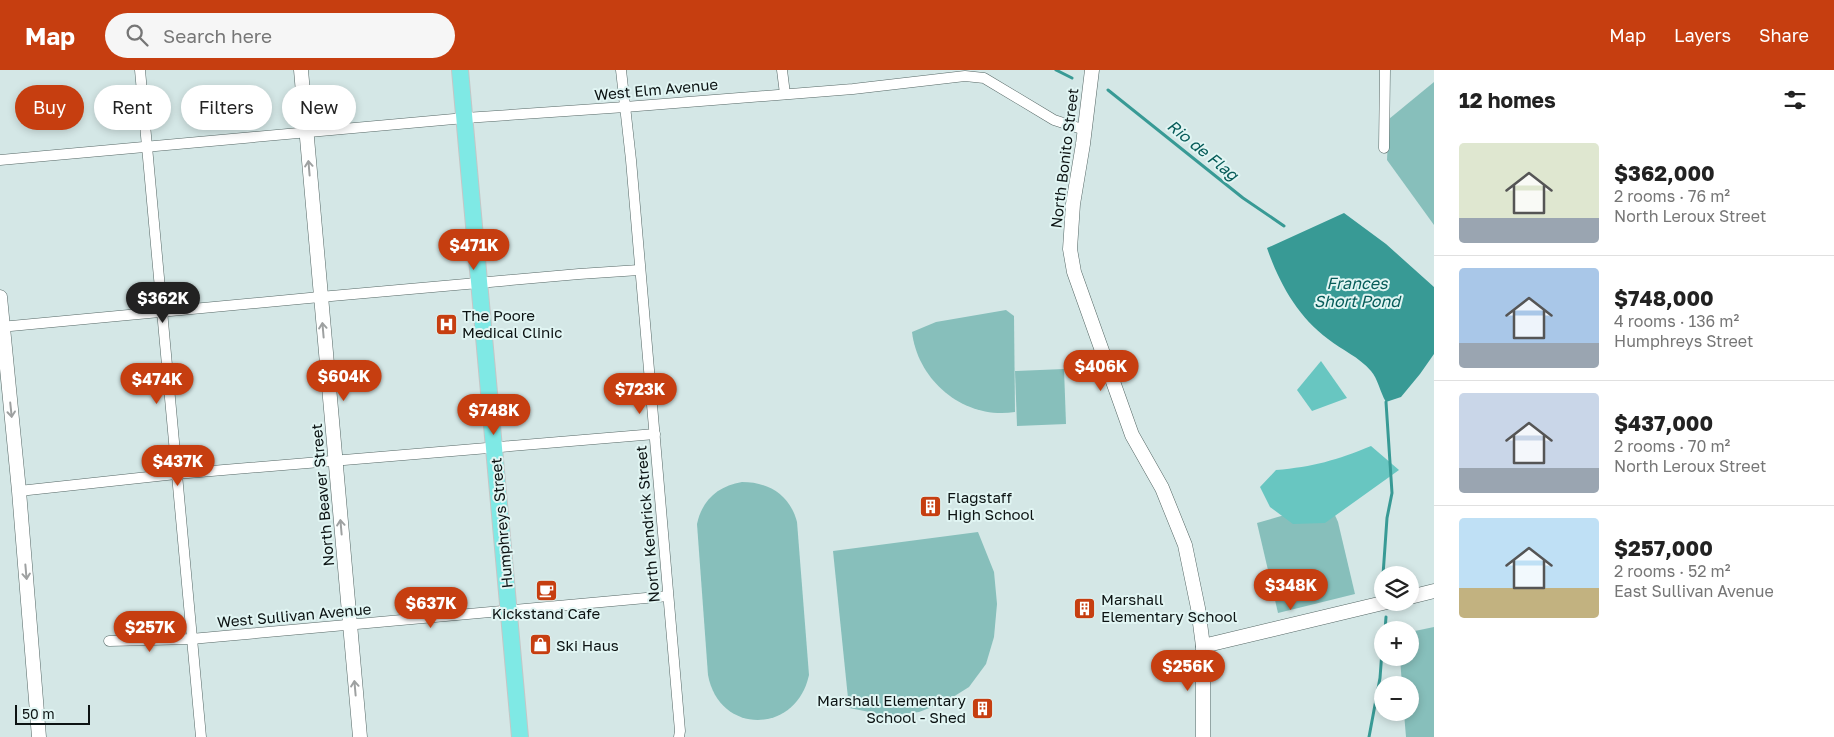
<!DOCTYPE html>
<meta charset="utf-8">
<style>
:root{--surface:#fff;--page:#f6f6f6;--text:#222;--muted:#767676;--line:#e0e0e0;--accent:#c63e10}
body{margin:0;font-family:"Golos Text",sans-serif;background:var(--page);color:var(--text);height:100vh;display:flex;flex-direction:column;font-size:19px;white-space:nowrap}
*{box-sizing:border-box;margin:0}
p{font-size:16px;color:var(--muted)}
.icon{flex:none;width:28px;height:28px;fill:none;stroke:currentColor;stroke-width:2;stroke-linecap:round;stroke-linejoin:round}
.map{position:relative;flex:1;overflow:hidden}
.side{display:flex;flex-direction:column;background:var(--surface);width:400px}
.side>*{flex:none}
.hud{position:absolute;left:15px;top:15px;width:475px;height:45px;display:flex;gap:10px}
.fabs{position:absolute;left:1374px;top:496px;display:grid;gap:10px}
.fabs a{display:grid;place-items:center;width:45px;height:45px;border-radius:50%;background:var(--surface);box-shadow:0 2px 8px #0003;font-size:25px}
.scale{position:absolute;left:15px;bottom:12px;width:75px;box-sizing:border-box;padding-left:5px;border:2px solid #0c1313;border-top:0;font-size:14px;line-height:18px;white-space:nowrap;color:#0c1313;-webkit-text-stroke:4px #e1f5f3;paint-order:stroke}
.price{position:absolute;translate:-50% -42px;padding:0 11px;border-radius:18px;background:var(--accent);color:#fff;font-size:16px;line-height:32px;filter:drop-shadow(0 1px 2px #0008)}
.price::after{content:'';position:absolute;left:50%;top:30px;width:15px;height:11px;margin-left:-8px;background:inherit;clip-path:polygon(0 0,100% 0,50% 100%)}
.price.active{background:#222;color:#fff}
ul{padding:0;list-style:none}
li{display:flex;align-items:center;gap:15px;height:125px;padding:0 25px}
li+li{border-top:1px solid var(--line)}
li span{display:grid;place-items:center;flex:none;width:140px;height:100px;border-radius:5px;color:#555}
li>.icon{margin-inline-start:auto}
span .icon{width:60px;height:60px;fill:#fffc;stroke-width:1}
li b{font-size:21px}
h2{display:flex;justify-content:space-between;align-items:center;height:60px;padding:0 25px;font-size:21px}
.pill{padding:0 18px;border-radius:22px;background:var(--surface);box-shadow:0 2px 8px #0003;font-size:18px;line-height:45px}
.pill.active{background:var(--accent);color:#fff}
header{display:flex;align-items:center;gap:30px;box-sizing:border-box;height:70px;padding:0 25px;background:var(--accent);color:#fff}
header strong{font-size:24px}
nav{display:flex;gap:28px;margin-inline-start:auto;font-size:18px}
.search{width:350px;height:45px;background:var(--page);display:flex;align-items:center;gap:12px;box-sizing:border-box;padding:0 18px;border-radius:28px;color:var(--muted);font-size:19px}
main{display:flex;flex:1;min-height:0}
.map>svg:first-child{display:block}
</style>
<header>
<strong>Map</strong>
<div class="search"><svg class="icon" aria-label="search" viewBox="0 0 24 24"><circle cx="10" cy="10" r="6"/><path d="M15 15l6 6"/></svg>Search here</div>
<nav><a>Map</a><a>Layers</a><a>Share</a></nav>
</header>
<main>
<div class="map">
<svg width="1434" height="667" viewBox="0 0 1434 667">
<rect width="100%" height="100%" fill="#d4e7e6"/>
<!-- green -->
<g fill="#87bfbb">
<path d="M1434 12V155L1387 90 1389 49Z"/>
<path d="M1006 240 1014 246 1015 342C965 350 918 312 912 262L936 252Z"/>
<path d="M1064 299 1066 354 1017 356 1015 301Z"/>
<path d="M742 412C769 412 790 425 797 452L809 605C796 665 719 665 708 605L697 454C702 430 718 416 742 412Z"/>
<path d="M1319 435 1334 443 1338 452 1355 524 1278 543 1257 453Z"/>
<path d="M978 462 994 502 997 534 994 567 986 594 969 617 945 632 919 642 890 646 849 638 833 481Z"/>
<path d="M1434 557V667H1406L1404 643 1410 642V615H1402L1400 588H1410V562Z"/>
</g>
<!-- forest -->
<g fill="#68c6c1">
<path d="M1321 291 1347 328 1312 341 1297 320Z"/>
<path d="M1371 376 1399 400 1325 453 1293 454 1270 437 1260 417 1276 400C1313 397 1337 390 1371 376Z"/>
</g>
<!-- water -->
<path fill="#389a95" d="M1344 143 1386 174 1434 217V284L1420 304 1401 327 1386 332C1380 322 1378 309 1371 301 1359 287 1342 280 1328 269 1298 247 1279 213 1267 178Z"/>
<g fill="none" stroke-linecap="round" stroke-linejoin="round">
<!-- stream -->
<g stroke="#389a95" stroke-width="3">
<path d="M1056 0 1072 8"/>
<path d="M1108 20 1243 128 1284 156"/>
<path d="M1383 505 1387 448 1392 423 1386 332"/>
<path d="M1385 560 1386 547"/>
<path d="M1369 667 1380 608 1382 581"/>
</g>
<defs>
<g id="minor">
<path d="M140 0 201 667"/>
<path d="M621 0 631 90 680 661 679 667"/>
<path d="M782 0 785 24"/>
<path d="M1384 78 1385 0"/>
<path d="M0 90 465 48 625 37 853 19 965 6 984 8 1054 50 1085 60"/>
<path d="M0 257 320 227 579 204 639 200"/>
<path d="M19 421 176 404 655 364"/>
<path d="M109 571 191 569 668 526"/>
</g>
<g id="tertiary">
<path d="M301 0 360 667"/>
<path d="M1092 0 1083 74 1073 134 1070 179 1074 202 1132 365 1162 418 1185 475 1198 538 1203 576V667"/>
<path d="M0 227 19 421 39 667"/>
<path d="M1410 527 1434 521"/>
<path d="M1203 576 1387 532"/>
</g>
<path id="primary" d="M460 0 520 667"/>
</defs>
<!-- minor casing -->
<use href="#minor" stroke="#556765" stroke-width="11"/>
<!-- tertiary casing -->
<use href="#tertiary" stroke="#556765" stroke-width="15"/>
<!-- primary casing -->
<use href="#primary" stroke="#c5c6c6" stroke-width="18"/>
<!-- minor -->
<use href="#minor" stroke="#fff" stroke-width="10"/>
<!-- tertiary -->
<use href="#tertiary" stroke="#fff" stroke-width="14"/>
<!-- primary -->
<use href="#primary" stroke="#7fe9e5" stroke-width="16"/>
</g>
<!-- one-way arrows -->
<defs><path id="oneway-shaft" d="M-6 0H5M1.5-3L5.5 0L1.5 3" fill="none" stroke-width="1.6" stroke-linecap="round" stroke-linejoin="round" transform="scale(1.25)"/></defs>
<g stroke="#9ea1a1">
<use href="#oneway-shaft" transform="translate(309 98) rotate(-95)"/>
<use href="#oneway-shaft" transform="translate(323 260) rotate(-95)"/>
<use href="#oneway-shaft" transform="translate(11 340) rotate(84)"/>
<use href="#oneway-shaft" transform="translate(341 457) rotate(-95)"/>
<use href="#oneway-shaft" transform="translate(26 502) rotate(85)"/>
<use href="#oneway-shaft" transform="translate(355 618) rotate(-95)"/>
</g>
<!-- icons -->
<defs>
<symbol id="hospital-square" viewBox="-11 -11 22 22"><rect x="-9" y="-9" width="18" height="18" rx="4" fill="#c63e10" stroke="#e1f5f3"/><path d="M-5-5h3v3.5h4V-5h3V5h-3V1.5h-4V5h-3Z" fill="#fff"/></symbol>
<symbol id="building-square" viewBox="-11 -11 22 22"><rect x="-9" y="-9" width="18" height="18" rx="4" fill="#c63e10" stroke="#e1f5f3"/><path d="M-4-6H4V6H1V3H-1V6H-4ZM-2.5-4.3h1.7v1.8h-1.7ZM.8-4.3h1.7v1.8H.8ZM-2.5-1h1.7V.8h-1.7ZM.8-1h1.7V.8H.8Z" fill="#fff"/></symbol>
<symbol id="cafe-square" viewBox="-11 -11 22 22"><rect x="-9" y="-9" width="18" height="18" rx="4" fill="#c63e10" stroke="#e1f5f3"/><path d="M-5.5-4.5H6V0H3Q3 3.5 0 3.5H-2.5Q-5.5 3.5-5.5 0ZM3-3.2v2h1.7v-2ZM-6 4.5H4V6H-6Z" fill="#fff"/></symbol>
<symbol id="shop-square" viewBox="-11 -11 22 22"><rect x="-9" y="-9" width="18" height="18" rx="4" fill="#c63e10" stroke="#e1f5f3"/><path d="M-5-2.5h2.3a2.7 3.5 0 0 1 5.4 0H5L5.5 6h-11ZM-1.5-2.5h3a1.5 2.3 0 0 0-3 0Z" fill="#fff"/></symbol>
</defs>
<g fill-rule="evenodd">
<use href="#hospital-square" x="434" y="242" width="25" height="25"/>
<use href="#building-square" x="918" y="424" width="25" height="25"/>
<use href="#cafe-square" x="534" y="508" width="25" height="25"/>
<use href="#building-square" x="1072" y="526" width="25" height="25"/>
<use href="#shop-square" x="528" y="562" width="25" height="25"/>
<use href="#building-square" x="970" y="626" width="25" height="25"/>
</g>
<g text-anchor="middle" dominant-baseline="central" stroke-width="4" stroke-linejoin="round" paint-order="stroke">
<!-- street labels -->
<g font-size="15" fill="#0c1313" stroke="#e1f5f3">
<text transform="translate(656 19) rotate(-5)">West Elm Avenue</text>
<text transform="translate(1064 88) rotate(-83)">North Bonito Street</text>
<text transform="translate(322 425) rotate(-95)">North Beaver Street</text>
<text transform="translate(501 453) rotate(-95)">Humphreys Street</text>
<text transform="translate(647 454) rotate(-95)">North Kendrick Street</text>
<text transform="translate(294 545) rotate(-5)">West Sullivan Avenue</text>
</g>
<!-- poi labels -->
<g font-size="15" fill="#0c1313" stroke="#e1f5f3" text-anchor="start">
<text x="462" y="245">The Poore<tspan x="462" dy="17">Medical Clinic</tspan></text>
<text x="947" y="427">Flagstaff<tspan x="947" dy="17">High School</tspan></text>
<text x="1101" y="529">Marshall<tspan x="1101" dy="17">Elementary School</tspan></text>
<text x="546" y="543" text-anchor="middle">Kickstand Cafe</text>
<text x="556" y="575">Ski Haus</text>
<text x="966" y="630" text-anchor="end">Marshall Elementary<tspan x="966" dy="17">School - Shed</tspan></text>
</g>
<!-- water labels -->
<g font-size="16" font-style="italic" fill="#075c59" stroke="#e1f5f3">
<text transform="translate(1203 80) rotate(39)">Rio de Flag</text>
<text x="1357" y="213">Frances<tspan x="1357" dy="18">Short Pond</tspan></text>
</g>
</g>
</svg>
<div class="fabs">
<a><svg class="icon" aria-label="layers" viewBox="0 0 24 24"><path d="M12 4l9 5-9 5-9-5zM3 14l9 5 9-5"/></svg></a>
<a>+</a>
<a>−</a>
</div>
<div class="scale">50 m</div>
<b class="price" style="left:474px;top:201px">$471K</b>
<b class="price active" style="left:163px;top:254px">$362K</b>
<b class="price" style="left:1101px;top:322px">$406K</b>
<b class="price" style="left:344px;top:332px">$604K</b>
<b class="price" style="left:157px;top:335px">$474K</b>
<b class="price" style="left:640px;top:345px">$723K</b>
<b class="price" style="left:494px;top:366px">$748K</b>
<b class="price" style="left:178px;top:417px">$437K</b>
<b class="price" style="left:1291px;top:541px">$348K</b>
<b class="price" style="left:431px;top:559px">$637K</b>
<b class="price" style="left:150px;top:583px">$257K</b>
<b class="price" style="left:1188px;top:622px">$256K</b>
<div class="hud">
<a class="pill active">Buy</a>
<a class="pill">Rent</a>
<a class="pill">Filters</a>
<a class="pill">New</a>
</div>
</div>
<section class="side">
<h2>12 homes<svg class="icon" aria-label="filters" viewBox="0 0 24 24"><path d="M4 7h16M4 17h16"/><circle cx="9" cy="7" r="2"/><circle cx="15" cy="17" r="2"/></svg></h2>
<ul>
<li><span style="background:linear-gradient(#dfe7d0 75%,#9aa5b1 0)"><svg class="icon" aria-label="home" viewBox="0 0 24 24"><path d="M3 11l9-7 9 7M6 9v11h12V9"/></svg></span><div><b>$362,000</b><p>2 rooms · 76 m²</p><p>North Leroux Street</p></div></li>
<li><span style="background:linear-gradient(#a9c7e8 75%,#9aa5b1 0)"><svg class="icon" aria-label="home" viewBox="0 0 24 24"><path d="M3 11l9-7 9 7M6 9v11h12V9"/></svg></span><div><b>$748,000</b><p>4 rooms · 136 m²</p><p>Humphreys Street</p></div></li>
<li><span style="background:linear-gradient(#c9d6e8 75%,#9aa5b1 0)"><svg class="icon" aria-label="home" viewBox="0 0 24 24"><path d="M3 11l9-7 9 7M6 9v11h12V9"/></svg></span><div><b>$437,000</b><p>2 rooms · 70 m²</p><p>North Leroux Street</p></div></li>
<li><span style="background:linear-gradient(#bfe0f5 70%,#c2b280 0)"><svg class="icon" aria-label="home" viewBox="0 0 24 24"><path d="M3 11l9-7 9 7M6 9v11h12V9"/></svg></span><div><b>$257,000</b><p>2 rooms · 52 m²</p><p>East Sullivan Avenue</p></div></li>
</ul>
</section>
</main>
